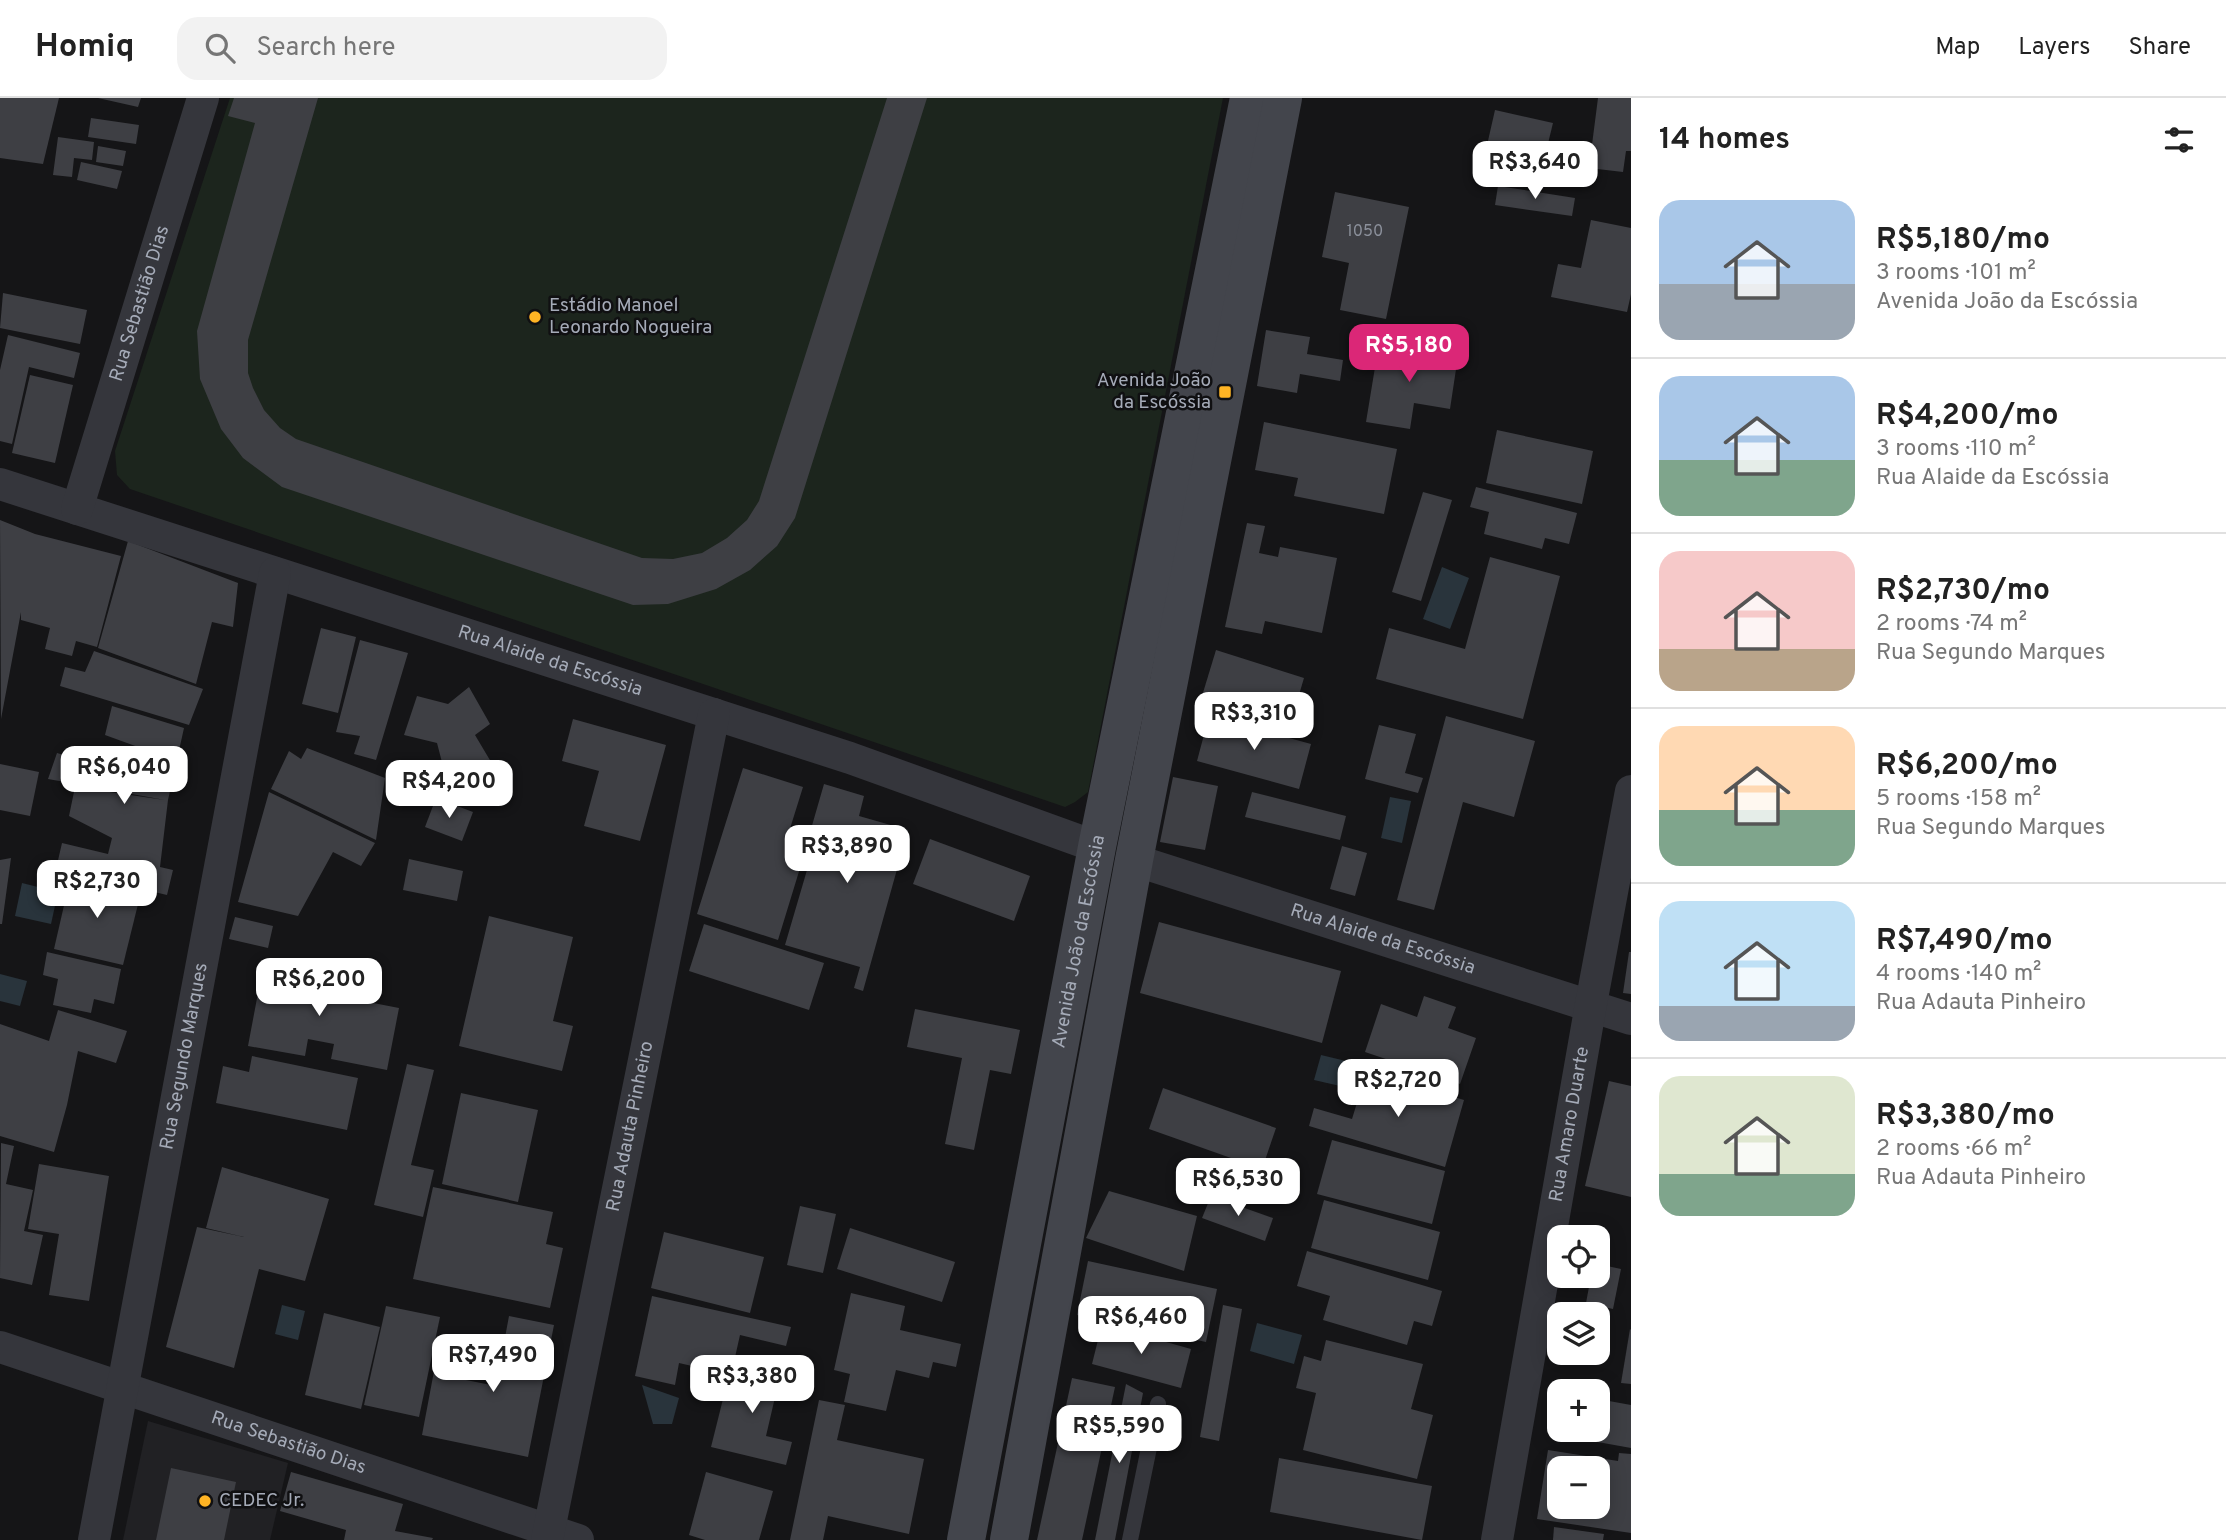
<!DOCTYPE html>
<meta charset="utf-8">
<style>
:root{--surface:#fff;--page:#f2f2f2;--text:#222;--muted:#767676;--line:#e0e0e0;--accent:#db2777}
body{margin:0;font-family:Overpass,sans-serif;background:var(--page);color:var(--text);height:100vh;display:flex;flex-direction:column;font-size:26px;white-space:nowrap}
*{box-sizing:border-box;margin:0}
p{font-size:23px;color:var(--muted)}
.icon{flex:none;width:38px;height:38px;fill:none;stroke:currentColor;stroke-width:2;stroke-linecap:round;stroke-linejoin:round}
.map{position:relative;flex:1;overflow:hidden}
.sheet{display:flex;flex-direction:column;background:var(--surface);width:595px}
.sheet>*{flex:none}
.controls{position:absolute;left:1547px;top:1127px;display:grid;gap:14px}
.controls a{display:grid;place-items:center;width:63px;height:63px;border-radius:14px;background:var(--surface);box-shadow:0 4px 18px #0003;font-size:35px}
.price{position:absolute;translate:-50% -60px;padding:0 16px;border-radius:14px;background:#fff;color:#222;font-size:23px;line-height:46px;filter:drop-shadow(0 2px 4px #0008)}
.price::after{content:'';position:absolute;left:50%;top:42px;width:21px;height:16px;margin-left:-10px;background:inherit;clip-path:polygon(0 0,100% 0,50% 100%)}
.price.selected{background:var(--accent);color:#fff}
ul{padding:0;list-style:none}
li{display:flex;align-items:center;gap:21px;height:175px;padding:0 28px}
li+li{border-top:2px solid var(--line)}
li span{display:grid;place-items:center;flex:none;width:196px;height:140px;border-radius:21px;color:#555}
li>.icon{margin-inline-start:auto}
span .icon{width:84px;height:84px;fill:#fffc;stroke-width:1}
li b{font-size:30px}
h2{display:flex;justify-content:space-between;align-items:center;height:84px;padding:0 28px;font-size:30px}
header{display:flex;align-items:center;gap:42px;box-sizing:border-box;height:98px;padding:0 35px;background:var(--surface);border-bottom:2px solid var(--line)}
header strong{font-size:33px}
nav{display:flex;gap:38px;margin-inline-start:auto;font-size:24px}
.search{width:490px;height:63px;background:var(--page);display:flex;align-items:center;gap:18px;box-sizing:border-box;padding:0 24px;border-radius:21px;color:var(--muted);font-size:26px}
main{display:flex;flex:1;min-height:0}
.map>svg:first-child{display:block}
</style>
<header>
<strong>Homiq</strong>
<div class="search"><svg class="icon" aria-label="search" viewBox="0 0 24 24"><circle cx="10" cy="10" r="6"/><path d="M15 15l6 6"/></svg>Search here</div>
<nav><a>Map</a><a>Layers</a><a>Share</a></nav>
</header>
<main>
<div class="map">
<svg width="1631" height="1442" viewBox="0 0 1631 1442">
<rect width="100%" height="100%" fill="#151517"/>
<!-- built -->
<path fill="#212124" d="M148 1323 288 1365 270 1442H123Z"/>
<!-- green -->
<path fill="#1c251d" d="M230 0H1223L1088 694 1075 704 1065 709 130 391 117 377 115 353Z"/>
<!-- water -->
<g fill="#29343c">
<path d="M1442 469 1469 480 1450 531 1423 521Z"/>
<path d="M1390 699 1411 703 1402 745 1381 740Z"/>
<path d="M22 785 58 794 51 826 15 818Z"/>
<path d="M0 876 27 883 20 908 0 903Z"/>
<path d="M1321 957 1346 963 1340 988 1314 982Z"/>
<path d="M282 1207 305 1213 298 1242 275 1236Z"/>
<path d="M1257 1225 1302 1237 1294 1266 1250 1253Z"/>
<path d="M642 1287 679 1300 672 1326H653Z"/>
</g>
<!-- building -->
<g fill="#3e3f44" fill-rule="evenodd">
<path d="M0 0H59L43 66 0 60Z"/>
<path d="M98 0H141L138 9Z"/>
<path d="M234 0H318L248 242V275L253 290 264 312 280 330 296 341 642 460 673 461 702 455 727 440 747 422 759 403 887 0H927L795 420 777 448 750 472 716 491 668 506 633 507 282 389 243 360 221 331 200 281 197 233 255 25 228 18Z"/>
<path d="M1598 0H1631V53H1626L1623 74 1589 70Z"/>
<path d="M1495 12 1553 25 1542 70 1485 56Z"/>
<path d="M91 20 139 27 136 46 88 39Z"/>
<path d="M58 39 94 44 92 62 74 60 72 79 53 77Z"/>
<path d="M98 48 126 53 123 68 96 64Z"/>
<path d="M81 64 122 73 117 91 77 82Z"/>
<path d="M1498 88 1575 100 1572 118 1495 107Z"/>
<path d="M1335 94 1409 109 1386 221 1340 212 1349 165 1322 159Z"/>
<path d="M1591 122 1631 130V196L1627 214 1551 199 1558 166 1581 170Z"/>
<path d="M3 195 87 212 80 246 0 230Z"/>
<path d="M1266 232 1310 239 1307 256 1343 262 1340 283 1300 276 1297 295 1257 288Z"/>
<path d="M8 237 80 255 74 280 29 269 12 346 0 343V272Z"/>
<path d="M1379 245 1458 258 1450 311 1414 305 1410 331 1366 324Z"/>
<path d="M30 277 73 287 55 365 12 355Z"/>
<path d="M1264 324 1397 351 1384 416 1294 398 1298 380 1255 372Z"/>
<path d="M1497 332 1593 353 1582 406 1486 385Z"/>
<path d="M1476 389 1577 415 1569 446 1545 440 1542 451 1484 436 1489 414 1470 409Z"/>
<path d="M1423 394 1452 402 1421 503 1392 494Z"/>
<path d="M0 422 35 436 121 458 97 549 76 543 72 558 45 551 50 530 21 522V514L1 621Z"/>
<path d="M1247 425 1265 428 1259 455 1278 459 1280 449 1337 460 1322 535 1265 523 1262 536 1225 529Z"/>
<path d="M128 443 238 485 233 529 212 524 196 586 98 550Z"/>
<path d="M1490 459 1560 478 1523 621 1376 581 1389 530 1465 551Z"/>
<path d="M321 530 356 539 338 615 302 606Z"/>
<path d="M360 542 408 555 376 662 354 656 360 638 336 634Z"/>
<path d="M1216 552 1304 580 1290 627 1202 598Z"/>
<path d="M94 553 203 591 189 627 60 588 65 569 85 574Z"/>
<path d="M469 589 490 626 475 637 497 674 450 695 437 645 404 637 417 598 448 606Z"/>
<path d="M112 608 184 630 168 702 160 769 173 772 167 797 56 771 62 745 108 756 112 740 69 718 75 689 165 702 48 681 57 655 117 672 156 675 160 657 105 637Z"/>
<path d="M1209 618 1311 646 1299 691 1197 663Z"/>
<path d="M1446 618 1535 643 1514 719 1463 704 1434 812 1397 802Z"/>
<path d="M573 621 666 647 640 743 584 728 599 673 562 663Z"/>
<path d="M1379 627 1416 636 1405 675 1423 680 1418 695 1365 681Z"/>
<path d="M307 650 385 680 376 742 271 691 289 653 301 661Z"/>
<path d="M0 666 39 674 30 718 0 712Z"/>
<path d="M743 670 803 689 788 737 808 744 778 842 697 816Z"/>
<path d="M1173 679 1218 688 1205 752 1160 744Z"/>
<path d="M824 686 864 698 859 718 908 732 863 893 854 890 860 869 785 847 812 755 838 762 844 740 811 731Z"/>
<path d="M269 694 375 745 361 768 333 754 298 818 238 804Z"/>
<path d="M1252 694 1346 718 1340 742 1245 719Z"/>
<path d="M436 700 473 714 462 743 425 729Z"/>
<path d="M930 741 1030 778 1014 823 913 786Z"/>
<path d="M1342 748 1367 755 1355 798 1330 791Z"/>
<path d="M11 760 2 826H0V762Z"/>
<path d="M409 761 463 773 457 803 403 792Z"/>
<path d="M71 777 141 794 123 867 54 851Z"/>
<path d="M489 818 573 839 553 923 573 928 562 973 459 948Z"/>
<path d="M235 819 273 828 268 850 229 841Z"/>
<path d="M1159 824 1341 873 1322 945 1140 895Z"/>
<path d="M704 826 824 865 809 912 689 873Z"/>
<path d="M47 854 121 871 114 906 94 901 91 915 53 907 58 881 43 877Z"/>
<path d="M1629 854H1631V896L1623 895Z"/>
<path d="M264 863 331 876 327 896 399 910 387 972 331 961 334 946 308 941 305 958 248 948Z"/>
<path d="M1424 898 1456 909 1448 930 1476 940 1460 986 1365 954 1381 906 1417 919Z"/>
<path d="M915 911 1020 932 1011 976 990 972 974 1052 945 1046 962 960 907 949Z"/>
<path d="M58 912 127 933 116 965 78 953 67 1007 54 1054 0 1038V926L49 943Z"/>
<path d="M252 958 358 980 347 1032 216 1005 223 968 249 974Z"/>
<path d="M407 966 434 972 411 1067 434 1072 423 1119 374 1107Z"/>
<path d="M1367 972 1464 1002 1445 1069 1309 1028 1314 1010 1352 1021Z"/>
<path d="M1609 983 1631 988V1099L1585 1088Z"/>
<path d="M1163 990 1276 1030 1262 1071 1149 1031Z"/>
<path d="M461 995 538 1012 518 1104 442 1086Z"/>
<path d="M1332 1042 1445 1073 1432 1126 1317 1096Z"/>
<path d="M1 1045 14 1048 6 1086 33 1092 24 1133 43 1137 32 1187 0 1180Z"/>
<path d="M39 1066 109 1078 89 1203 49 1197 59 1136 28 1131Z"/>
<path d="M222 1069 329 1101 305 1183 259 1171 234 1270 166 1249 197 1129 244 1139 206 1130Z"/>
<path d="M433 1089 553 1114 546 1146 563 1150 550 1210 413 1181Z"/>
<path d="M1109 1093 1197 1118 1184 1173 1086 1140Z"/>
<path d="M1211 1098 1273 1120 1265 1143 1202 1120Z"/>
<path d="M1324 1102 1440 1134 1428 1182 1311 1150Z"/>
<path d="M800 1108 836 1116 823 1175 787 1167Z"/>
<path d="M850 1130 955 1164 942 1204 837 1171Z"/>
<path d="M664 1134 764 1159 750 1215 651 1190Z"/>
<path d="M1307 1153 1442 1193 1432 1228 1414 1223 1407 1247 1323 1222 1330 1198 1297 1188Z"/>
<path d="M1088 1163 1217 1191 1206 1244 1077 1217Z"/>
<path d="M1598 1166 1621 1171 1613 1211 1586 1205 1591 1178H1598Z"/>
<path d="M851 1195 905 1208 900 1232 961 1246 956 1269 933 1264 929 1280 896 1272 886 1313 844 1304 850 1276 834 1272Z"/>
<path d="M652 1198 791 1229 786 1248 740 1237 731 1277 679 1265 675 1287 635 1278Z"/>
<path d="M1223 1207 1242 1211 1219 1343 1200 1339Z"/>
<path d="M386 1208 440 1219 419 1319 364 1307Z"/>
<path d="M324 1215 380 1229 361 1311 305 1297Z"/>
<path d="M509 1218 554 1227 528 1359 422 1337 438 1252 460 1257 456 1280 496 1288Z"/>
<path d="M1102 1226 1191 1251 1181 1290 1092 1266Z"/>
<path d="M1630 1231 1631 1232V1286L1621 1285Z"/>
<path d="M1326 1242 1423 1266 1411 1311 1433 1317 1417 1381 1303 1352 1316 1295 1296 1290 1304 1258 1321 1263Z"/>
<path d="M753 1258 783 1265 766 1338 792 1344 786 1367 711 1349 728 1281 747 1286Z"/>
<path d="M1072 1280 1115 1289 1082 1442H1037Z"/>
<path d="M1126 1286 1143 1295 1115 1442H1095Z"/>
<path d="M1598 1301 1631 1307V1350L1581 1341 1583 1332H1598Z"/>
<path d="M819 1302 845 1307 837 1342 924 1361 909 1436 828 1418 823 1442H790Z"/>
<path d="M1548 1352 1618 1363 1619 1355 1631 1356V1435L1537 1421ZM1559 1370H1598V1409H1559Z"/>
<path d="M1279 1360 1432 1388 1422 1442 1270 1414Z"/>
<path d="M171 1370 236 1384 224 1442H156Z"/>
<path d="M291 1374 403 1406 395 1433 433 1440 432 1442H344L346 1432 280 1413Z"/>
<path d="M706 1374 773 1393 759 1442H705L689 1437Z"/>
<path d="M1554 1429 1604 1436 1603 1442H1553Z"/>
</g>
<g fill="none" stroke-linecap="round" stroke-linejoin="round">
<!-- service -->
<path stroke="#35363c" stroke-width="16" d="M1130 1442 1158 1306"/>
<!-- minor -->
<g stroke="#35363c" stroke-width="32">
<path id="s1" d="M0 386 850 660 1097 749"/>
<path id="s2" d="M77 411 203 0"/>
<path id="s3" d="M1134 762 1631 921"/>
<path id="s4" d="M0 1249 578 1442"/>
<path id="s5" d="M94 1442 275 475"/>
<path id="s6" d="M547 1442 714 616"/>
<path id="s7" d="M1497 1442 1591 906 1631 693"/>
</g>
<!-- secondary -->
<g stroke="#43454c" stroke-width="38">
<path id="s8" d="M966 1442 1097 749 1249 0"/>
<path d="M1009 1442 1134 762 1283 0"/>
</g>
</g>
<!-- markers -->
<g fill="#ffb424" stroke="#101012" stroke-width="2.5">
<circle cx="535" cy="219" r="7"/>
<rect x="1218" y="287" width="14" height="14" rx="3.5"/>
<circle cx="205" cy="1403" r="7"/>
</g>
<g text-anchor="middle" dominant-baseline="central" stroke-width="5" stroke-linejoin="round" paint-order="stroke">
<!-- number labels -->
<g font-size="16" fill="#8b909b">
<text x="1365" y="134">1050</text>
</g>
<!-- street labels -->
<g font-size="19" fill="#a5abb8" stroke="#101012">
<text stroke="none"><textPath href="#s2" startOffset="215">Rua Sebastião Dias</textPath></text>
<text stroke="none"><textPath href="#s1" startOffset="578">Rua Alaide da Escóssia</textPath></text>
<text stroke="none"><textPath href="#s3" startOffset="261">Rua Alaide da Escóssia</textPath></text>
<text stroke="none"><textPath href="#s8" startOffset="609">Avenida João da Escóssia</textPath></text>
<text stroke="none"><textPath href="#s5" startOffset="492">Rua Segundo Marques</textPath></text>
<text stroke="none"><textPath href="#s7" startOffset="422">Rua Amaro Duarte</textPath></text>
<text stroke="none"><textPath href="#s6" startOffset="422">Rua Adauta Pinheiro</textPath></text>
<text stroke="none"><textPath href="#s4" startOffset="304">Rua Sebastião Dias</textPath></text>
</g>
<!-- poi labels -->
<g font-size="19" fill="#a5abb8" stroke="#101012" text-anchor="start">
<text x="549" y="208">Estádio Manoel<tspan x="549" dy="22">Leonardo Nogueira</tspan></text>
<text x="1211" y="283" text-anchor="end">Avenida João<tspan x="1211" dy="22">da Escóssia</tspan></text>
<text x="219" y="1403">CEDEC Jr.</text>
</g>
</g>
</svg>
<div class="controls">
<a><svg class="icon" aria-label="locate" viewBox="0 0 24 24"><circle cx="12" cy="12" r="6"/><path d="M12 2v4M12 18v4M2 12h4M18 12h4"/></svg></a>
<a><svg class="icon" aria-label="layers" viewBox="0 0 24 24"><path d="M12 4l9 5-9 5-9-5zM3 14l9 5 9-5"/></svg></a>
<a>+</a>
<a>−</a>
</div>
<b class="price" style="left:1535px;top:103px">R$3,640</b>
<b class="price selected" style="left:1409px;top:286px">R$5,180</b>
<b class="price" style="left:1254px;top:654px">R$3,310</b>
<b class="price" style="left:124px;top:708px">R$6,040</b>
<b class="price" style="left:449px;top:722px">R$4,200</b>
<b class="price" style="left:847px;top:787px">R$3,890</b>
<b class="price" style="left:97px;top:822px">R$2,730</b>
<b class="price" style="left:319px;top:920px">R$6,200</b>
<b class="price" style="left:1398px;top:1021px">R$2,720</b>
<b class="price" style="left:1238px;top:1120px">R$6,530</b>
<b class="price" style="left:1141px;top:1258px">R$6,460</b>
<b class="price" style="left:493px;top:1296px">R$7,490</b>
<b class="price" style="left:752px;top:1317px">R$3,380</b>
<b class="price" style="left:1119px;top:1367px">R$5,590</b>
</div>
<section class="sheet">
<h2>14 homes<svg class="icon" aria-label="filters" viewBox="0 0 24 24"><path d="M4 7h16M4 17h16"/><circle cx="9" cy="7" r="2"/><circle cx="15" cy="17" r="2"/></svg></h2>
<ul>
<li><span style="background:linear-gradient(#a9c7e8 60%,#9aa5b1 0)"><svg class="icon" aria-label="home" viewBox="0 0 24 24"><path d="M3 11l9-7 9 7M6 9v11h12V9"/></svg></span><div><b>R$5,180/mo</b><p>3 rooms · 101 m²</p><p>Avenida João da Escóssia</p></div></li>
<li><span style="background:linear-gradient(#a9c7e8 60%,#7fa58c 0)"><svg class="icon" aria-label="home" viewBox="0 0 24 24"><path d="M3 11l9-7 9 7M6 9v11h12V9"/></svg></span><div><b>R$4,200/mo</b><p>3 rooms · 110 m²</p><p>Rua Alaide da Escóssia</p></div></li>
<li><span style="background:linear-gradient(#f6c9c9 70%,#b9a48a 0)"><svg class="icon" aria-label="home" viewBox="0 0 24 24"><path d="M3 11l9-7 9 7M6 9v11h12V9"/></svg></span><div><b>R$2,730/mo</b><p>2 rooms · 74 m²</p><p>Rua Segundo Marques</p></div></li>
<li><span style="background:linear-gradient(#ffd9b3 60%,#7fa58c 0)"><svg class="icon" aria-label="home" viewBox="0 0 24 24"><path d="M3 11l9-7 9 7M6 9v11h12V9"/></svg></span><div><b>R$6,200/mo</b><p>5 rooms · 158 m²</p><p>Rua Segundo Marques</p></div></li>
<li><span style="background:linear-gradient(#bfe0f5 75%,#9aa5b1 0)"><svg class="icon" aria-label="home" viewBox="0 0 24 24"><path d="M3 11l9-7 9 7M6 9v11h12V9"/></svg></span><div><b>R$7,490/mo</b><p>4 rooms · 140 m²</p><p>Rua Adauta Pinheiro</p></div></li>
<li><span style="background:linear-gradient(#dfe7d0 70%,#7fa58c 0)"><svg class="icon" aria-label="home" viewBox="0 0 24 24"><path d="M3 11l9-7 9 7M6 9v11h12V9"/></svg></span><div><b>R$3,380/mo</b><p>2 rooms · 66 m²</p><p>Rua Adauta Pinheiro</p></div></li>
</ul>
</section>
</main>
